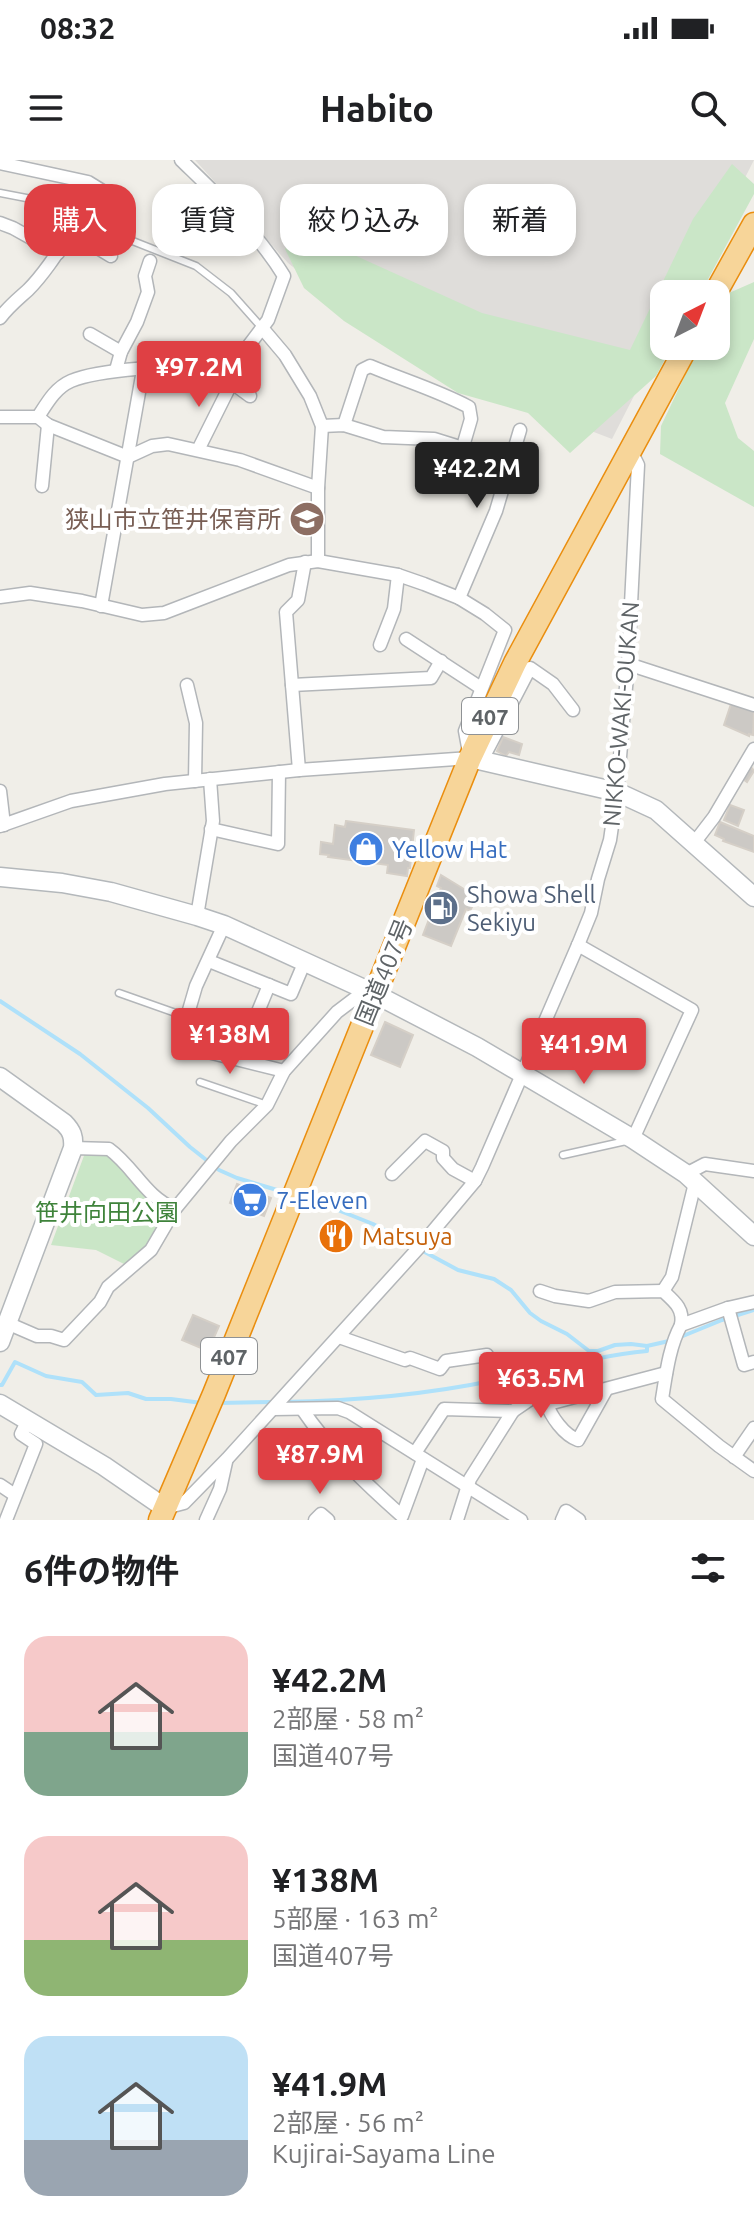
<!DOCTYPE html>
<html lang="ja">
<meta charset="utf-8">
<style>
:root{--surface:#fff;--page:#f2f2f2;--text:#202124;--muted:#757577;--accent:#df4044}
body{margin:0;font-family:Ubuntu,"Noto Sans JP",sans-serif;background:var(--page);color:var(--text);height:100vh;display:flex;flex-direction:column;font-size:30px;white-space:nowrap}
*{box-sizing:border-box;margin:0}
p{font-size:26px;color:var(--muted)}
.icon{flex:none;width:44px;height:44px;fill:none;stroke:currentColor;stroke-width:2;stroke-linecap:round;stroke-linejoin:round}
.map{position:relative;height:1360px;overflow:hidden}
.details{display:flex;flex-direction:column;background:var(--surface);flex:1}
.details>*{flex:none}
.hud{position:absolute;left:24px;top:24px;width:706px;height:72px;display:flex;gap:16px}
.needle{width:52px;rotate:42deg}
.controls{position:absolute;left:650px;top:120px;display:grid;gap:16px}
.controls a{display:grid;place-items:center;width:80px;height:80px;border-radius:16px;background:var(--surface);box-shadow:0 4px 12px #0003;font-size:40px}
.price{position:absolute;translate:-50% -68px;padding:0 18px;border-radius:8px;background:var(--accent);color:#fff;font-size:26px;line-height:52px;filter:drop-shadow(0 2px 4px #0008)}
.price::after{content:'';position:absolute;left:50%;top:48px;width:24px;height:18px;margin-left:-12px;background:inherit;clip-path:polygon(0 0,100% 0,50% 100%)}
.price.current{background:#222;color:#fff}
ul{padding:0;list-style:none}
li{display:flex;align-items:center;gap:24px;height:200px;padding:0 24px}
li span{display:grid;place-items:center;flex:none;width:224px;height:160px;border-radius:24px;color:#555}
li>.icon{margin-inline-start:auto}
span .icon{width:96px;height:96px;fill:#fffc;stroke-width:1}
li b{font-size:34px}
h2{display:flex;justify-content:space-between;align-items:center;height:96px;padding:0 24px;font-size:34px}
.tag{padding:0 28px;border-radius:24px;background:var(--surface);box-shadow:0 4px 12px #0003;font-size:28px;line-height:72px}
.tag.current{background:var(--accent);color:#fff}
.status{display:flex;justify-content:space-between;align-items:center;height:56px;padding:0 40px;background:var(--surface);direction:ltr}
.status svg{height:22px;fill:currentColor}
header{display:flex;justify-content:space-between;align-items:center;height:104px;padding:0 24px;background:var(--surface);font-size:36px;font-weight:700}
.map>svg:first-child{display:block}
</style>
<div class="status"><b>08:32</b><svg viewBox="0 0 49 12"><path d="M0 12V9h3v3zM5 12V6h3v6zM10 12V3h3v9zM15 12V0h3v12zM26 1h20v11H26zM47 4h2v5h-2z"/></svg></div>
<header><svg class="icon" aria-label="menu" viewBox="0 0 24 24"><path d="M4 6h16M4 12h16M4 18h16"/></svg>Habito<svg class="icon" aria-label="search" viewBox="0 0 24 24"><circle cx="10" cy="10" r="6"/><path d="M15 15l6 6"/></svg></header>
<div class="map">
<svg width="754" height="1360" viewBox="0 0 754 1360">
<rect width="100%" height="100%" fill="#f0eee8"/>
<!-- industrial -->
<path fill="#dfddda" d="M195 0H754L686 134H664V177L612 279 414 203 288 103Z"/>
<!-- green -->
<g fill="#cae6c7">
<path d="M732 4 754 24V34L700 134H664V186H672L656 216 570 293 528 253 458 233 344 161 304 128 285 89 299 70 482 153 630 190 693 59Z"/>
<path d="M754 122V179L725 243 738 278 754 291V347L660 294 661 266 699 186H716V155L729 133Z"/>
<path d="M85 993 110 995 169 1049 148 1087 126 1105 96 1090 51 1085Z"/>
</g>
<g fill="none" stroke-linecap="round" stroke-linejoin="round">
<!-- stream -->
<g stroke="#afe1fa" stroke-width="4">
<path d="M0 841 80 894 148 948 190 987 219 1010 237 1018 287 1033"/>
<path d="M300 1035 373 1064 458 1110 494 1119 511 1130 530 1153 541 1161 567 1174 589 1191H598L615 1185 631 1184 647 1186 669 1181"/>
<path d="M678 1178 722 1160 754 1150"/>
<path d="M0 1225H2L15 1202 46 1216 82 1222 96 1235 128 1233 146 1239H171L202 1243"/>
<path d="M283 1242C351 1241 429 1234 496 1220 547 1210 596 1196 647 1191V1186"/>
<path d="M219 1243 274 1242"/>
</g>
</g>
<!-- building -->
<g fill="#ccc9c5" stroke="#d5cfc7" stroke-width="2">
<path d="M731 544 754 552 753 575 749 574V576L724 565Z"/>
<path d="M503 577 522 584 519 595 509 592 506 596 497 591Z"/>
<path d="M751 607 754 611 747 622 743 619Z"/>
<path d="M730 645 744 650 738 666 724 660Z"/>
<path d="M346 661 414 670 410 708H408L407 716 387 713 388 705 328 697 329 695 320 694 321 682 333 684 335 665 345 667Z"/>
<path d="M720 662 754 676V692L723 681 724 679 715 675Z"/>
<path d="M441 715 477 737 470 751 466 749 451 786 423 775 441 728 437 726Z"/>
<path d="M385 862 413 875 400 907 371 895Z"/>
<path d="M237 1024 271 1038 264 1056 230 1043Z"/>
<path d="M328 1066 350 1074 345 1089 323 1081Z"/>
<path d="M193 1155 219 1166 208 1191 182 1180Z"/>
</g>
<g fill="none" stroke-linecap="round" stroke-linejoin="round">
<defs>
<g id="lane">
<path d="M0 33 78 48 125 78 196 106 231 133 263 169"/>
<path d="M119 833 187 857"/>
<path d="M200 922 267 945"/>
<path d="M563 995 626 981"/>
</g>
<g id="street">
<path d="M181 0C218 36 257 72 284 116L268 160 237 201 231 224 198 290"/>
<path d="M0 3 88 22 109 35"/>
<path d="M0 63 13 68 58 93"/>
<path d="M0 158C9 146 17 140 28 130 44 114 58 92 71 72L111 96"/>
<path d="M263 169 285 195 310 236 322 266 318 328V401"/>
<path d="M90 174 121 192"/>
<path d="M116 210 121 192 137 162 148 132 145 116 150 101"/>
<path d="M0 257H38L48 265 128 297 152 286 168 284 240 300 318 328"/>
<path d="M38 257C47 243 55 228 71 221 97 210 180 203 207 210 222 213 237 227 250 236"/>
<path d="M344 265 362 210 370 206C403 220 437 230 469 247L471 259 459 300"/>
<path d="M322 266 344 265 383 277 434 279 511 303"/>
<path d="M42 326 48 265"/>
<path d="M0 437 30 433 82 441 142 455 164 453 289 405 318 401 398 415 424 424 459 438 485 454 505 470 465 571 470 598 299 610 165 624 71 641 0 666"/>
<path d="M459 438 496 351 520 270"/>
<path d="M101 446 143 210"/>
<path d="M406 479 481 528"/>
<path d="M380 485 394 449 398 415"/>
<path d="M628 504 754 545"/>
<path d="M187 525 196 563 195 621"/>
<path d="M292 525 431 518 441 501"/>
<path d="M482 600 530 508 553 524 573 550"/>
<path d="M299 610 286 452 298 440 305 402"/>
<path d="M0 631 4 665"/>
<path d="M211 669 278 684 279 612"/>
<path d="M694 683 714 657 754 589"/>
<path d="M197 756 213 661 210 619"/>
<path d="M224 765 196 826 187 857 184 886 284 911"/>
<path d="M578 785 692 850 633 979"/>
<path d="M209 801 291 834 305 801"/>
<path d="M255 859 269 825"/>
<path d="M73 988 109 989C134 1007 145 1037 175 1049"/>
<path d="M392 1014 425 981 443 991V998L453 1009 475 1021"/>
<path d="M686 1014 705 1004 754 1011"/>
<path d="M540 1131 555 1136 589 1141 615 1132 663 1131C675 1142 684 1149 681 1165"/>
<path d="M663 1131 672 1117 695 1023"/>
<path d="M754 1142 728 1148 681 1165C669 1187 666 1215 662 1239L719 1286 754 1311"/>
<path d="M728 1148 744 1205 754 1202"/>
<path d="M7 1163 37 1176H51L64 1180 100 1142 108 1127 151 1090 175 1049 231 981 267 945 284 911 337 852 366 830"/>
<path d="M339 1177 405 1200 410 1198 440 1209 446 1201 487 1195"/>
<path d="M546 1242C551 1257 564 1275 578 1280L606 1230"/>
<path d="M273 1249 338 1248 349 1252 521 1360"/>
<path d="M302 1249C329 1289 366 1324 402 1356L423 1299"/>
<path d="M415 1293 444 1249 513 1251 532 1238 552 1243 666 1213"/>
<path d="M734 1297 754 1268"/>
<path d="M0 1325 15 1335"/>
<path d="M165 1348 184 1343 227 1299 423 1083 475 1021 482 1007 578 785 591 753 598 719 610 680 617 632 628 504 638 305 630 289"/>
<path d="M6 1360 36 1284 21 1274 28 1260"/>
<path d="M206 1360 220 1329 226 1302"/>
<path d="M315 1360 321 1354 328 1360"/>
<path d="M457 1360 470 1319 513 1251"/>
<path d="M562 1360 566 1351 579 1360"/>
</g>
<g id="secondary">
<path d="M470 598 617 632 656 650 754 737"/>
<path d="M0 717 62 723 111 732 197 756 224 765 375 834 477 887 633 979 686 1014 754 1076"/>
<path d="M0 917 64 963C72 971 74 977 73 988L0 1182"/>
<path d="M0 1244 104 1306 165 1348"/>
</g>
<g id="highway">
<path d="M715 134 754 64"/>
<path d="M160 1360 214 1234 470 598 515 503 687 186"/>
</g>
</defs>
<!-- lane casing -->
<use href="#lane" stroke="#b3b6b9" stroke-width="9"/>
<!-- street casing -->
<use href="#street" stroke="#b3b6b9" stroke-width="15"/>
<!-- secondary casing -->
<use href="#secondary" stroke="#b4b8bb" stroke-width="21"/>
<!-- highway casing -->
<use href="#highway" stroke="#ea8e0f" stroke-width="25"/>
<!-- lane -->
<use href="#lane" stroke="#fff" stroke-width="6"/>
<!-- street -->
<use href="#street" stroke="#fff" stroke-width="12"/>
<!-- secondary -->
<use href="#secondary" stroke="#fff" stroke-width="18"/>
<!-- highway -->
<use href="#highway" stroke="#f7d599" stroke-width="22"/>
</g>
<!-- icons -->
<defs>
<symbol id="school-disc" viewBox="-11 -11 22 22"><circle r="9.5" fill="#8d6e63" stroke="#fff"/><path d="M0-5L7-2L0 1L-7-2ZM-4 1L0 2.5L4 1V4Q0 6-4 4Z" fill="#fff"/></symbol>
<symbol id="shop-disc" viewBox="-11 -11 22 22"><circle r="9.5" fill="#3f7fe0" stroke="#fff"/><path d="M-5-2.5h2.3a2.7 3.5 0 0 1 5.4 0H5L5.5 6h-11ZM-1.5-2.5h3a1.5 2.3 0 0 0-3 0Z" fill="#fff"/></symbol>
<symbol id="fuel-disc" viewBox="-11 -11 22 22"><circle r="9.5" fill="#5c6f8a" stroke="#fff"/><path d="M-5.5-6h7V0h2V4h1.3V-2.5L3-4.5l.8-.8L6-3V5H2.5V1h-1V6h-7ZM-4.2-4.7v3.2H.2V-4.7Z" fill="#fff"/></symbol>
<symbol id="supermarket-disc" viewBox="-11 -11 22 22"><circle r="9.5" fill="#3f7fe0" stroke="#fff"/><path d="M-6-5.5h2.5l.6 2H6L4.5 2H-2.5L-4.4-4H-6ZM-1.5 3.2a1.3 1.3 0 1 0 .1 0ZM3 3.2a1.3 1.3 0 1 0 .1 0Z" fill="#fff"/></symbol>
<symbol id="restaurant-disc" viewBox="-11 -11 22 22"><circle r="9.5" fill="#e8710a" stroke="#fff"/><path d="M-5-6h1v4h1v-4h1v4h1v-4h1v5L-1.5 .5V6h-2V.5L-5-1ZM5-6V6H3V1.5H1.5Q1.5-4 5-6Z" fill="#fff"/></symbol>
</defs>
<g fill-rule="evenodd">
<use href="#school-disc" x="287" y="339" width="40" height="40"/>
<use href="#shop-disc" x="346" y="669" width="40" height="40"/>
<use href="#fuel-disc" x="421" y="728" width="40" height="40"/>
<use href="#supermarket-disc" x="230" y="1020" width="40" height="40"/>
<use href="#restaurant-disc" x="316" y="1056" width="40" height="40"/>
</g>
<g text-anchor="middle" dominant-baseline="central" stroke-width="8" stroke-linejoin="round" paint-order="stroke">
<!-- shield labels -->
<g fill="#fff" stroke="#8f9295" stroke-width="2">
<rect x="462" y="538" width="56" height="36" rx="6"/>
<rect x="201" y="1178" width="56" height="36" rx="6"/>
</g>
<g font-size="22" font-weight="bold" fill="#5f6467">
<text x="490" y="556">407</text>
<text x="229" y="1196">407</text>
</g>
<!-- education labels -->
<g font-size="24" fill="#785e54" stroke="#fff" text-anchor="end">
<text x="281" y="359">狭山市立笹井保育所</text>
</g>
<!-- street labels -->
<g font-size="24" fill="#5f6467" stroke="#fff">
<text transform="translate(621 554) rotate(-85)">NIKKO-WAKI-OUKAN</text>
<text transform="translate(384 812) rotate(-68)">国道407号</text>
</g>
<!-- shop labels -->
<g font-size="24" fill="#366cbe" stroke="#fff" text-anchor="start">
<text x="392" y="689">Yellow Hat</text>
<text x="276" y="1040">7-Eleven</text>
</g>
<!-- service labels -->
<g font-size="24" fill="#4e5e75" stroke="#fff" text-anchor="start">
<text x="467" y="734">Showa Shell<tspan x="467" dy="28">Sekiyu</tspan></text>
</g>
<!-- park labels -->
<g font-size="24" fill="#3f833b" stroke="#fff">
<text x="107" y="1052">笹井向田公園</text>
</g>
<!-- food labels -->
<g font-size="24" fill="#c56008" stroke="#fff" text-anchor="start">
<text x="362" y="1076">Matsuya</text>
</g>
</g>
</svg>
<div class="controls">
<a><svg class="needle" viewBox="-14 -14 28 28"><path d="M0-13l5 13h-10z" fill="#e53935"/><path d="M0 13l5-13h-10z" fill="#757577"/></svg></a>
</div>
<b class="price" style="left:199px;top:249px">¥97.2M</b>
<b class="price current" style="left:477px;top:350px">¥42.2M</b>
<b class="price" style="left:230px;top:916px">¥138M</b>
<b class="price" style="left:584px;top:926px">¥41.9M</b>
<b class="price" style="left:541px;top:1260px">¥63.5M</b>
<b class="price" style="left:320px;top:1336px">¥87.9M</b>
<div class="hud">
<a class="tag current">購入</a>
<a class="tag">賃貸</a>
<a class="tag">絞り込み</a>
<a class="tag">新着</a>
</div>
</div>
<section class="details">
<h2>6件の物件<svg class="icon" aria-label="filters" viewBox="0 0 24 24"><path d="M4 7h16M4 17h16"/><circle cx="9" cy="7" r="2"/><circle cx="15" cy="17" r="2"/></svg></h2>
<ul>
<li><span style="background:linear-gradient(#f6c9c9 60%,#7fa58c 0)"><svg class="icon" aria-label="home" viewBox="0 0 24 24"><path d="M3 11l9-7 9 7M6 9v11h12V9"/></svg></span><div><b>¥42.2M</b><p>2部屋 · 58 m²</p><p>国道407号</p></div></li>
<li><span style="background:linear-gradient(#f6c9c9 65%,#8fb573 0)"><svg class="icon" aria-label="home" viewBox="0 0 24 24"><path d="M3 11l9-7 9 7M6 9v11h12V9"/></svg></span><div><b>¥138M</b><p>5部屋 · 163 m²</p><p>国道407号</p></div></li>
<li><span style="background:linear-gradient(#bfe0f5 65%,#9aa5b1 0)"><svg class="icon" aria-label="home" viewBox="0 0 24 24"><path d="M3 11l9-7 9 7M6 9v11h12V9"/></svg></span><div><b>¥41.9M</b><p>2部屋 · 56 m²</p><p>Kujirai-Sayama Line</p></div></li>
</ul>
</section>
